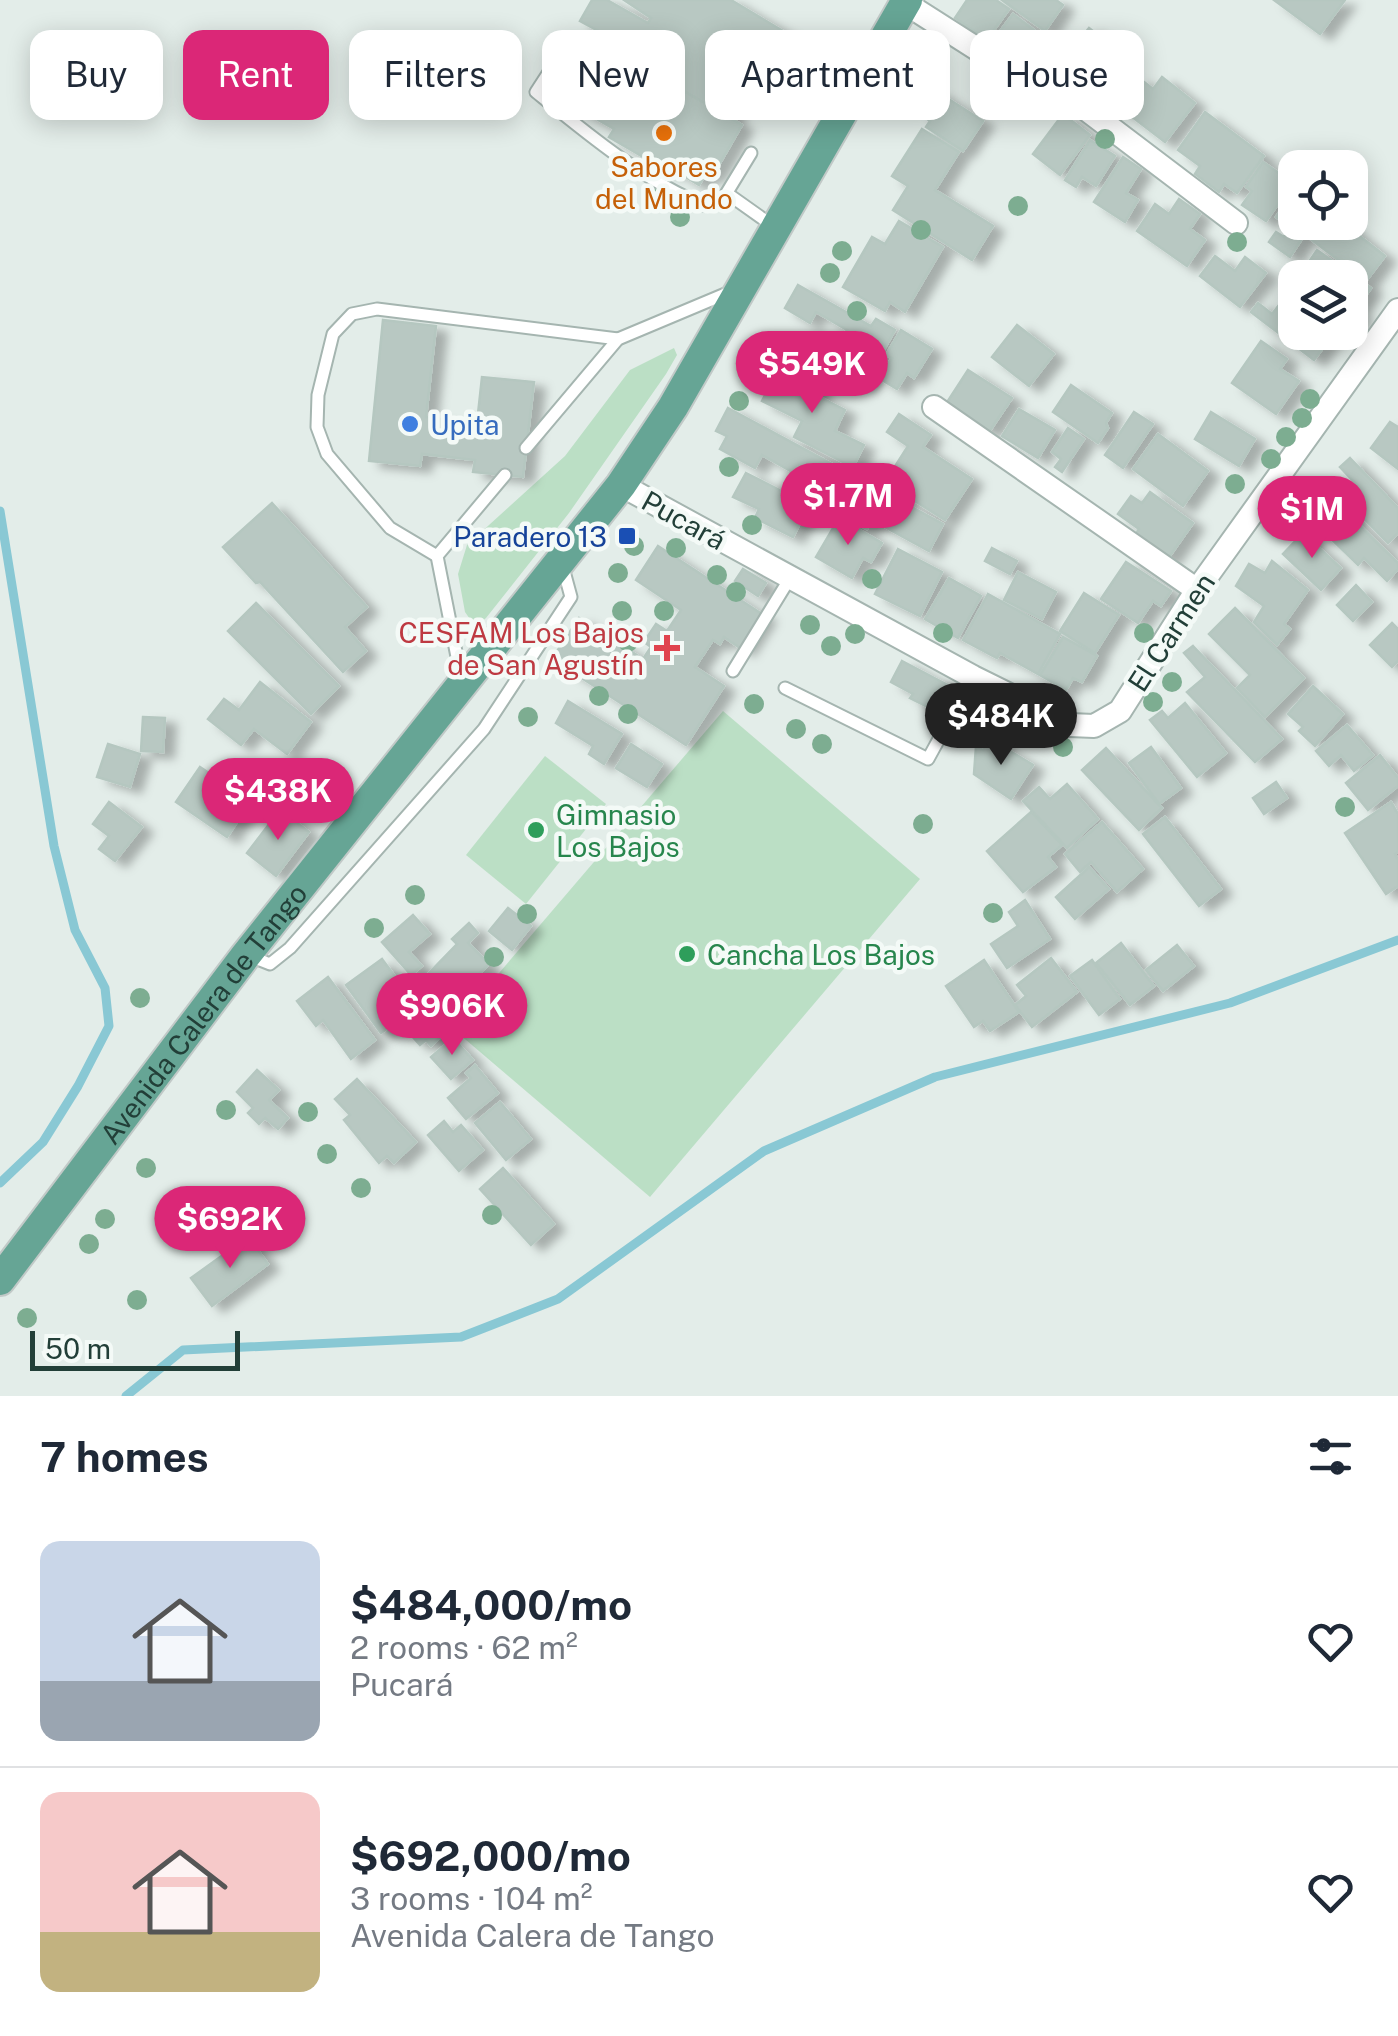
<!DOCTYPE html>
<meta charset="utf-8">
<style>
:root{--surface:#fff;--page:#f2f2f3;--text:#1f2937;--muted:#747a83;--line:#e0e1e3;--accent:#db2777}
body{margin:0;font-family:"Public Sans",sans-serif;background:var(--page);color:var(--text);height:100vh;display:flex;flex-direction:column;font-size:38px;white-space:nowrap}
*{box-sizing:border-box;margin:0}
p{font-size:32px;color:var(--muted)}
.icon{flex:none;width:55px;height:55px;fill:none;stroke:currentColor;stroke-width:2;stroke-linecap:round;stroke-linejoin:round}
.map{position:relative;height:1396px;overflow:hidden}
.details{display:flex;flex-direction:column;background:var(--surface);flex:1}
.details>*{flex:none}
.guide{position:absolute;left:30px;top:30px;width:1340px;height:90px;display:flex;gap:20px}
.tools{position:absolute;left:1278px;top:150px;display:grid;gap:20px}
.tools a{display:grid;place-items:center;width:90px;height:90px;border-radius:20px;background:var(--surface);box-shadow:0 5px 25px #0003;font-size:50px}
.scale{position:absolute;left:30px;bottom:25px;width:210px;box-sizing:border-box;padding-left:10px;border:5px solid #223f38;border-top:0;font-size:28px;line-height:35px;white-space:nowrap;color:#223f38;-webkit-text-stroke:8px #f4faf7;paint-order:stroke}
.price{position:absolute;translate:-50% -85px;padding:0 22px;border-radius:35px;background:var(--accent);color:#fff;font-size:32px;line-height:65px;filter:drop-shadow(0 2px 5px #0008)}
.price::after{content:'';position:absolute;left:50%;top:60px;width:30px;height:22px;margin-left:-15px;background:inherit;clip-path:polygon(0 0,100% 0,50% 100%)}
.price.on{background:#222;color:#fff}
ul{padding:0;list-style:none}
li{display:flex;align-items:center;gap:30px;height:250px;padding:0 40px}
li+li{border-top:2px solid var(--line)}
li span{display:grid;place-items:center;flex:none;width:280px;height:200px;border-radius:20px;color:#555}
li>.icon{margin-inline-start:auto}
span .icon{width:120px;height:120px;fill:#fffc;stroke-width:1}
li b{font-size:42px}
h2{display:flex;justify-content:space-between;align-items:center;height:120px;padding:0 40px;font-size:42px}
.chip{padding:0 35px;border-radius:20px;background:var(--surface);box-shadow:0 5px 25px #0003;font-size:35px;line-height:90px}
.chip.on{background:var(--accent);color:#fff}
.map>svg:first-child{display:block}
</style>
<div class="map">
<svg width="1398" height="1396" viewBox="0 0 1398 1396">
<defs>
<filter id="shadow"><feDropShadow dx="11" dy="6" stdDeviation="5" flood-color="#0004"/></filter>
</defs>
<rect width="100%" height="100%" fill="#e3ede9"/>
<!-- green -->
<g fill="#bbdfc5">
<path d="M674 348 677 355 666 374 569 513 486 618 480 623 472 622 465 612 458 574 467 545 565 456 630 370Z"/>
<path d="M723 711 920 879 650 1197 452 1028Z"/>
<path d="M545 756 606 804 526 904 466 855Z"/>
</g>
<g fill="none" stroke-linecap="round" stroke-linejoin="round">
<!-- stream -->
<g stroke="#89c8d4" stroke-width="9">
<path d="M0 511 54 846 75 930 105 988 109 1026 78 1086 43 1142 0 1183"/>
<path d="M126 1396 183 1350 461 1337 558 1299 764 1151 935 1077 1230 1003 1398 940"/>
</g>
</g>
<!-- building -->
<g fill="#b8c8c2" stroke="#b5c7c0" stroke-width="2.5" filter="url(#shadow)">
<path d="M592 0H607L648 23 651 18 624 0H731L786 33 754 85 750 83 730 118 634 62 639 53 580 21Z"/>
<path d="M967 0H996L1009 9 987 40 955 18Z"/>
<path d="M1002 0H1056L1063 5 1045 31Z"/>
<path d="M1274 0H1345L1320 34Z"/>
<path d="M1013 14 1055 46 1041 64 1015 44 1008 54 992 42Z"/>
<path d="M1089 28 1121 53 1115 61 1124 69 1101 100 1058 67Z"/>
<path d="M581 61 621 84 634 62 742 125 712 177 706 173 699 185 671 168 669 172 609 137 614 129 560 98Z"/>
<path d="M1162 77 1195 103 1165 142 1118 106 1139 78 1153 89Z"/>
<path d="M936 91 983 121 963 151 926 127 930 121 920 114Z"/>
<path d="M1205 112 1264 156 1237 193 1224 184 1219 192 1195 174 1200 166 1178 150Z"/>
<path d="M1063 114 1090 135 1060 175 1033 154Z"/>
<path d="M922 129 959 152 935 190 993 226 972 260 893 210 908 186 892 176Z"/>
<path d="M1090 140 1115 156 1096 186 1082 177 1076 187 1065 180Z"/>
<path d="M1123 157 1141 169 1126 193 1138 200 1125 222 1094 202Z"/>
<path d="M1263 162 1293 183 1266 221 1242 205 1252 191 1246 187Z"/>
<path d="M1295 189V222H1313L1290 257 1269 242 1276 232 1284 237 1290 227 1276 217Z"/>
<path d="M1179 199 1200 214 1190 229 1205 240 1187 266 1137 231 1155 204 1169 214Z"/>
<path d="M899 221 943 247 905 312 890 302 885 311 843 287 872 237 885 244Z"/>
<path d="M1320 222H1342L1385 256 1366 281 1308 237Z"/>
<path d="M1317 250 1371 288 1355 311 1361 315 1351 329 1350 278H1298Z"/>
<path d="M1215 256 1235 271 1245 257 1266 273 1240 307 1200 276Z"/>
<path d="M798 285 871 326 876 319 895 330 864 385 828 364 847 330 816 312 810 323 785 308Z"/>
<path d="M1290 291 1295 295V332H1335L1314 360 1251 312 1258 303 1272 314Z"/>
<path d="M383 320 436 326 426 417 477 423 482 377 534 382 523 477 473 472 475 460 422 454 420 466 369 461Z"/>
<path d="M1017 325 1054 354 1029 386 992 357Z"/>
<path d="M901 330 932 349 914 378 907 373 897 389 879 378 892 358 886 355Z"/>
<path d="M1261 341 1287 359 1280 369 1299 381 1276 414 1232 383Z"/>
<path d="M780 366 820 386 816 395 845 410 835 431 864 445 853 467 794 437 802 421 762 401Z"/>
<path d="M968 370 1012 398 989 432 946 404Z"/>
<path d="M1071 385 1112 413 1106 423 1108 428 1098 443 1053 412Z"/>
<path d="M728 408 943 524 929 551 872 520 867 529 787 486 794 473 762 455 755 468 720 449 727 436 716 431Z"/>
<path d="M1019 409 1055 430 1038 458 1002 436Z"/>
<path d="M1134 412 1153 424 1123 468 1105 455Z"/>
<path d="M1211 412 1255 439 1239 466 1195 439Z"/>
<path d="M899 414 931 435 923 447 972 479 945 520 885 482 908 446 887 432Z"/>
<path d="M1390 422 1398 427V469L1371 448Z"/>
<path d="M1068 428 1084 439 1062 472 1055 467 1061 459 1052 452Z"/>
<path d="M1158 434 1208 471 1183 506 1133 469Z"/>
<path d="M1350 458 1398 508V533L1388 543 1342 496 1355 483 1340 467Z"/>
<path d="M746 473 809 505 793 537 755 518 759 509 733 497Z"/>
<path d="M1150 492 1193 523 1167 560 1134 537 1139 529 1118 514 1131 496 1142 503Z"/>
<path d="M272 503 367 607 345 627 366 651 343 672 260 582 256 583 223 547Z"/>
<path d="M1330 503 1338 511 1341 507 1398 563V569L1387 581 1364 558 1358 565 1313 521Z"/>
<path d="M839 518 882 543 871 562 863 558 852 578 816 557Z"/>
<path d="M1303 533 1341 568 1321 590 1283 554Z"/>
<path d="M658 546 765 616 743 650 724 637 720 644 713 640 695 667 724 686 686 745 552 659 579 618 643 659 651 647 644 642 656 624 667 631 681 610 636 580Z"/>
<path d="M992 548 1017 561 1010 574 985 561Z"/>
<path d="M898 549 942 572 920 616 875 594Z"/>
<path d="M1272 561 1308 590 1284 624 1290 629 1277 645 1254 622 1264 606 1236 586 1249 564 1265 573Z"/>
<path d="M1126 562 1171 591 1161 606 1153 601 1138 623 1101 599Z"/>
<path d="M743 569 766 583 758 596 735 581Z"/>
<path d="M1018 572 1056 592 1042 619 1004 600Z"/>
<path d="M949 578 981 596 958 638 925 619Z"/>
<path d="M1356 585 1372 602 1353 621 1337 605Z"/>
<path d="M1084 593 1119 615 1095 653 1060 631Z"/>
<path d="M988 594 1060 634 1038 674 1000 653 997 658 963 640Z"/>
<path d="M256 603 339 686 311 714 228 631Z"/>
<path d="M1235 608 1304 678 1265 717 1237 688 1250 675 1209 634Z"/>
<path d="M1392 623 1398 629V661L1392 667 1370 645Z"/>
<path d="M1063 637 1097 656 1082 682 1073 678 1066 690 1040 675Z"/>
<path d="M1193 646 1282 739 1255 762 1187 692 1205 677 1184 653Z"/>
<path d="M902 661 959 691 948 712 929 701 926 706 910 698 913 694 891 682Z"/>
<path d="M260 682 311 722 287 754 254 729 241 745 208 719 224 699 239 710Z"/>
<path d="M1313 686 1343 714 1315 746 1299 731 1303 727 1288 714Z"/>
<path d="M987 697 1006 707 989 740 962 727 975 703 982 706Z"/>
<path d="M568 701 622 734 604 764 589 754 593 746 556 723Z"/>
<path d="M1185 703 1226 753 1197 777 1150 720 1162 711 1168 718Z"/>
<path d="M143 717 165 718 163 752 141 751Z"/>
<path d="M1347 725 1373 755 1354 771 1341 755 1329 766 1316 751Z"/>
<path d="M990 739 1033 765 1011 799 974 774 976 746 983 750Z"/>
<path d="M108 744 140 754 130 787 97 777Z"/>
<path d="M631 744 662 764 647 787 616 768Z"/>
<path d="M1151 747 1181 788 1159 804 1129 763Z"/>
<path d="M1106 748 1162 808 1139 830 1082 770Z"/>
<path d="M1380 755 1398 778V786L1368 810 1346 783Z"/>
<path d="M200 767 251 801 227 837 176 802Z"/>
<path d="M1276 782 1287 798 1264 814 1253 798Z"/>
<path d="M1067 784 1098 819 1067 848 1023 801 1039 787 1050 799Z"/>
<path d="M109 802 142 827 115 861 99 849 109 836 93 824Z"/>
<path d="M1391 802 1398 814V852L1395 854 1398 860V886L1386 894 1345 833Z"/>
<path d="M280 810 309 832 276 876 247 853Z"/>
<path d="M1031 812 1062 845 1048 857 1056 867 1023 892 987 851Z"/>
<path d="M1165 817 1221 889 1199 906 1143 834Z"/>
<path d="M1102 822 1143 869 1117 892 1091 862 1080 872 1065 854Z"/>
<path d="M1089 867 1109 889 1075 919 1056 897Z"/>
<path d="M1025 900 1050 939 1007 968 991 944 1018 926 1009 912Z"/>
<path d="M508 908 531 926 512 950 489 931Z"/>
<path d="M413 915 430 934 409 952 422 966 411 975 382 942Z"/>
<path d="M469 923 478 933 468 943 489 964 455 998 429 973 457 944 452 939Z"/>
<path d="M1121 943 1154 986 1130 1005 1096 963Z"/>
<path d="M1177 945 1194 966 1163 991 1146 970Z"/>
<path d="M1051 958 1077 992 1032 1027 1015 1005 1026 996 1017 985Z"/>
<path d="M382 959 417 1006 381 1033 346 985Z"/>
<path d="M984 960 1019 1012 990 1031 983 1021 974 1027 946 986Z"/>
<path d="M1092 960 1120 999 1099 1015 1070 976Z"/>
<path d="M328 977 375 1040 351 1059 323 1020 316 1026 297 1001Z"/>
<path d="M434 1017 446 1032 431 1046 426 1040 420 1045 412 1036Z"/>
<path d="M453 1038 473 1060 451 1079 431 1057Z"/>
<path d="M475 1065 498 1093 466 1119 448 1098 471 1078 466 1073Z"/>
<path d="M257 1070 279 1090 269 1100 288 1118 278 1129 265 1118 259 1124 248 1113 253 1108 237 1092Z"/>
<path d="M357 1079 416 1142 394 1163 387 1156 379 1163 344 1120 350 1115 335 1099Z"/>
<path d="M500 1102 531 1139 506 1160 475 1123Z"/>
<path d="M444 1121 453 1132 461 1125 483 1150 459 1171 428 1135Z"/>
<path d="M503 1168 554 1224 531 1245 480 1189Z"/>
<path d="M248 1237 268 1264 212 1306 191 1278Z"/>
</g>
<g fill="none" stroke-linecap="round" stroke-linejoin="round">
<defs>
<g id="service">
<path d="M564 49 536 92C585 132 645 182 704 205L723 199 751 153"/>
<path d="M728 194 773 226"/>
<path d="M526 448 618 339 730 292"/>
<path d="M437 556 390 528 327 454 317 427 318 395 333 334 352 314 377 309 618 339"/>
<path d="M733 671 790 578"/>
<path d="M461 677 437 556 505 475"/>
<path d="M785 688 928 759 973 677"/>
<path d="M250 956 270 964 290 948 484 729 571 597 562 564"/>
</g>
<g id="minor">
<path d="M905 3 996 61 1058 88 1236 223"/>
<path d="M934 407 1197 590"/>
<path d="M621 485 973 677 1070 725 1094 726 1120 711 1197 590 1398 310"/>
</g>
<g id="primary">
<path id="s1" d="M0 1280 246 955 621 485 673 407 907 0"/>
</g>
</defs>
<!-- service casing -->
<use href="#service" stroke="#a5b5b0" stroke-width="15"/>
<!-- minor casing -->
<use href="#minor" stroke="#a5b5b0" stroke-width="26"/>
<!-- primary casing -->
<use href="#primary" stroke="#c1c9c7" stroke-width="34"/>
<!-- service -->
<use href="#service" stroke="#fff" stroke-width="11"/>
<!-- minor -->
<use href="#minor" stroke="#fff" stroke-width="22"/>
<!-- primary -->
<use href="#primary" stroke="#66a595" stroke-width="30"/>
</g>
<!-- trees -->
<g fill="#7dad91">
<circle cx="1107" cy="106" r="10"/>
<circle cx="1032" cy="107" r="10"/>
<circle cx="1105" cy="139" r="10"/>
<circle cx="657" cy="199" r="10"/>
<circle cx="1018" cy="206" r="10"/>
<circle cx="680" cy="217" r="10"/>
<circle cx="921" cy="230" r="10"/>
<circle cx="1237" cy="242" r="10"/>
<circle cx="842" cy="251" r="10"/>
<circle cx="830" cy="273" r="10"/>
<circle cx="857" cy="311" r="10"/>
<circle cx="790" cy="359" r="10"/>
<circle cx="1310" cy="399" r="10"/>
<circle cx="739" cy="401" r="10"/>
<circle cx="1302" cy="418" r="10"/>
<circle cx="1286" cy="437" r="10"/>
<circle cx="1271" cy="459" r="10"/>
<circle cx="729" cy="467" r="10"/>
<circle cx="1235" cy="484" r="10"/>
<circle cx="752" cy="525" r="10"/>
<circle cx="634" cy="546" r="10"/>
<circle cx="676" cy="548" r="10"/>
<circle cx="618" cy="573" r="10"/>
<circle cx="717" cy="575" r="10"/>
<circle cx="872" cy="579" r="10"/>
<circle cx="736" cy="592" r="10"/>
<circle cx="622" cy="611" r="10"/>
<circle cx="664" cy="611" r="10"/>
<circle cx="810" cy="625" r="10"/>
<circle cx="943" cy="633" r="10"/>
<circle cx="1144" cy="633" r="10"/>
<circle cx="855" cy="634" r="10"/>
<circle cx="628" cy="642" r="10"/>
<circle cx="831" cy="646" r="10"/>
<circle cx="1172" cy="682" r="10"/>
<circle cx="599" cy="696" r="10"/>
<circle cx="1153" cy="702" r="10"/>
<circle cx="754" cy="704" r="10"/>
<circle cx="628" cy="714" r="10"/>
<circle cx="528" cy="717" r="10"/>
<circle cx="796" cy="729" r="10"/>
<circle cx="822" cy="744" r="10"/>
<circle cx="1063" cy="747" r="10"/>
<circle cx="1345" cy="807" r="10"/>
<circle cx="923" cy="824" r="10"/>
<circle cx="415" cy="895" r="10"/>
<circle cx="993" cy="913" r="10"/>
<circle cx="527" cy="914" r="10"/>
<circle cx="374" cy="928" r="10"/>
<circle cx="494" cy="957" r="10"/>
<circle cx="140" cy="998" r="10"/>
<circle cx="441" cy="998" r="10"/>
<circle cx="226" cy="1110" r="10"/>
<circle cx="308" cy="1112" r="10"/>
<circle cx="327" cy="1154" r="10"/>
<circle cx="146" cy="1168" r="10"/>
<circle cx="361" cy="1188" r="10"/>
<circle cx="492" cy="1215" r="10"/>
<circle cx="105" cy="1219" r="10"/>
<circle cx="89" cy="1244" r="10"/>
<circle cx="137" cy="1300" r="10"/>
<circle cx="27" cy="1318" r="10"/>
</g>
<!-- markers -->
<circle fill="#e8710a" stroke="#f4faf7" stroke-width="4" cx="664" cy="133" r="10"/>
<circle fill="#3f7fe0" stroke="#f4faf7" stroke-width="4" cx="410" cy="424" r="10"/>
<rect fill="#1a4fb4" stroke="#f4faf7" stroke-width="4" x="617" y="526" width="20" height="20" rx="5"/>
<path fill="#e0444e" stroke="#f4faf7" stroke-width="4" d="M662 633h10v10h10v10h-10v10h-10v-10h-10v-10h10z"/>
<g fill="#2e9e5b" stroke="#f4faf7" stroke-width="4">
<circle cx="536" cy="830" r="10"/>
<circle cx="687" cy="954" r="10"/>
</g>
<g text-anchor="middle" dominant-baseline="central" stroke-width="9" stroke-linejoin="round" paint-order="stroke">
<!-- food labels -->
<g font-size="28" fill="#c56008" stroke="#f4faf7">
<text x="664" y="166">Sabores<tspan x="664" dy="32">del Mundo</tspan></text>
</g>
<!-- shop labels -->
<g font-size="28" fill="#366cbe" stroke="#f4faf7" text-anchor="start">
<text x="430" y="424">Upita</text>
</g>
<!-- street labels -->
<g font-size="28" fill="#223f38" stroke="#f4faf7">
<text transform="translate(684 520) rotate(29)">Pucará</text>
<text transform="translate(1171 632) rotate(-57)">El Carmen</text>
<text stroke="none"><textPath href="#s1" startOffset="335">Avenida Calera de Tango</textPath></text>
</g>
<!-- transit labels -->
<g font-size="28" fill="#164399" stroke="#f4faf7" text-anchor="end">
<text x="607" y="536">Paradero 13</text>
</g>
<!-- health labels -->
<g font-size="28" fill="#be3a42" stroke="#f4faf7" text-anchor="end">
<text x="644" y="632">CESFAM Los Bajos<tspan x="644" dy="32">de San Agustín</tspan></text>
</g>
<!-- leisure labels -->
<g font-size="28" fill="#27864d" stroke="#f4faf7" text-anchor="start">
<text x="556" y="814">Gimnasio<tspan x="556" dy="32">Los Bajos</tspan></text>
<text x="707" y="954">Cancha Los Bajos</text>
</g>
</g>
</svg>
<div class="tools">
<a><svg class="icon" aria-label="locate" viewBox="0 0 24 24"><circle cx="12" cy="12" r="6"/><path d="M12 2v4M12 18v4M2 12h4M18 12h4"/></svg></a>
<a><svg class="icon" aria-label="layers" viewBox="0 0 24 24"><path d="M12 4l9 5-9 5-9-5zM3 14l9 5 9-5"/></svg></a>
</div>
<div class="scale">50 m</div>
<b class="price" style="left:812px;top:416px">$549K</b>
<b class="price" style="left:848px;top:548px">$1.7M</b>
<b class="price" style="left:1312px;top:561px">$1M</b>
<b class="price on" style="left:1001px;top:768px">$484K</b>
<b class="price" style="left:278px;top:843px">$438K</b>
<b class="price" style="left:452px;top:1058px">$906K</b>
<b class="price" style="left:230px;top:1271px">$692K</b>
<div class="guide">
<a class="chip">Buy</a>
<a class="chip on">Rent</a>
<a class="chip">Filters</a>
<a class="chip">New</a>
<a class="chip">Apartment</a>
<a class="chip">House</a>
</div>
</div>
<section class="details">
<h2>7 homes<svg class="icon" aria-label="filters" viewBox="0 0 24 24"><path d="M4 7h16M4 17h16"/><circle cx="9" cy="7" r="2"/><circle cx="15" cy="17" r="2"/></svg></h2>
<ul>
<li><span style="background:linear-gradient(#c9d6e8 70%,#9aa5b1 0)"><svg class="icon" aria-label="home" viewBox="0 0 24 24"><path d="M3 11l9-7 9 7M6 9v11h12V9"/></svg></span><div><b>$484,000/mo</b><p>2 rooms · 62 m²</p><p>Pucará</p></div><svg class="icon" aria-label="heart" viewBox="0 0 24 24"><path d="M12 20l-8-8c-3-5 5-10 8-4 3-6 11-1 8 4z"/></svg></li>
<li><span style="background:linear-gradient(#f6c9c9 70%,#c2b280 0)"><svg class="icon" aria-label="home" viewBox="0 0 24 24"><path d="M3 11l9-7 9 7M6 9v11h12V9"/></svg></span><div><b>$692,000/mo</b><p>3 rooms · 104 m²</p><p>Avenida Calera de Tango</p></div><svg class="icon" aria-label="heart" viewBox="0 0 24 24"><path d="M12 20l-8-8c-3-5 5-10 8-4 3-6 11-1 8 4z"/></svg></li>
</ul>
</section>
